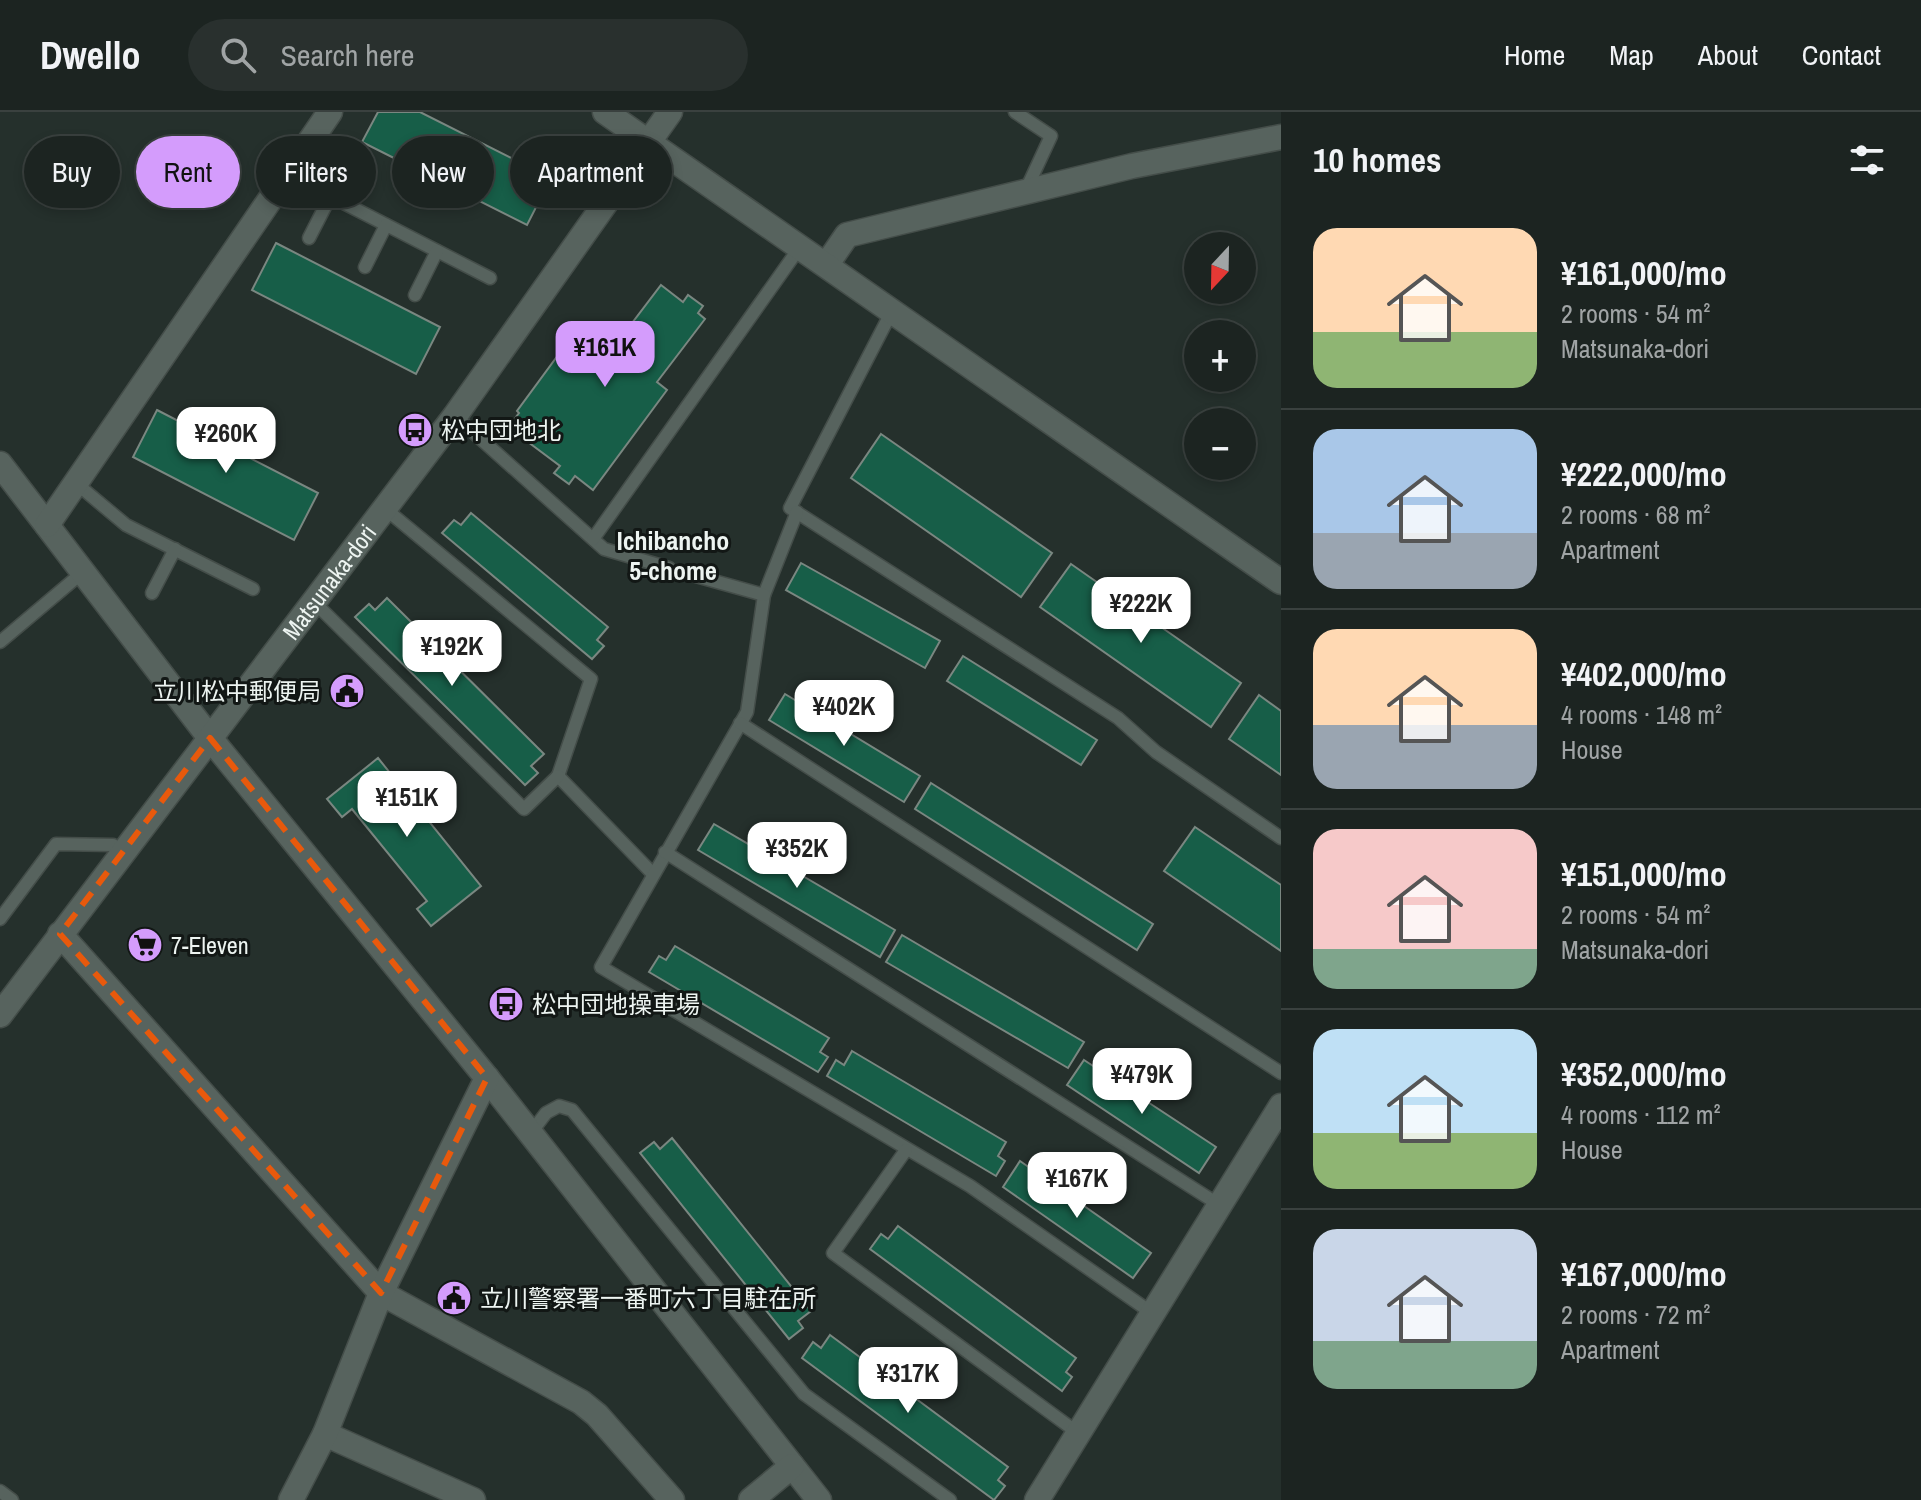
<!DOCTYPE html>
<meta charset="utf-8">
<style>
:root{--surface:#1c2421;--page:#29302e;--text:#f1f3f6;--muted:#a0a4a5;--line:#3a413f;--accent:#d49cfc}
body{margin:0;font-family:"Archivo Narrow","Noto Sans JP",sans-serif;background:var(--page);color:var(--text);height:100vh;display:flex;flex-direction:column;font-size:30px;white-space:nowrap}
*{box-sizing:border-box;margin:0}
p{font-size:26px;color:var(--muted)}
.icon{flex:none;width:44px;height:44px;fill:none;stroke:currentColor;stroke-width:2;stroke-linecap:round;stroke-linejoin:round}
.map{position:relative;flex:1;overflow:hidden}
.sheet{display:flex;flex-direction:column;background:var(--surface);width:640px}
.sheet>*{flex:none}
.hud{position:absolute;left:24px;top:24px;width:760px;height:72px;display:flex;gap:16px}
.needle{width:52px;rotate:202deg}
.fabs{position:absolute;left:1184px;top:120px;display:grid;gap:16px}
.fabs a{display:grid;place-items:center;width:72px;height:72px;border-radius:50%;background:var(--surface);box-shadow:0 4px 12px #0003,0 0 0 2px var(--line);font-size:40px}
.price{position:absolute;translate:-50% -68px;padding:0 18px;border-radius:16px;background:#fff;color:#222;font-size:26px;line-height:52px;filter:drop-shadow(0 2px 4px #0008)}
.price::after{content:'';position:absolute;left:50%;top:48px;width:24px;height:18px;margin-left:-12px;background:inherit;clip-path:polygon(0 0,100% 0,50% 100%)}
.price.on{background:var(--accent);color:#111}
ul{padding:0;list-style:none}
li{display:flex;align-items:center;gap:24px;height:200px;padding:0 32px}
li+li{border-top:2px solid var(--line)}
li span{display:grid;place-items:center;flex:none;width:224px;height:160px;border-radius:24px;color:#555}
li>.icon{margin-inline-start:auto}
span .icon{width:96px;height:96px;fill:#fffc;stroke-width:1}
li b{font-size:34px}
h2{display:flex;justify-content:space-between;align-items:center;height:96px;padding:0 32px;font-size:34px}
.pill{padding:0 28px;border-radius:36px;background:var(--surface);box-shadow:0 4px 12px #0003,0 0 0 2px var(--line);font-size:28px;line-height:72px}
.pill.on{background:var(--accent);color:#111}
header{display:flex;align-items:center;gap:48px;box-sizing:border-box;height:112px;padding:0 40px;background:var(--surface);border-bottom:2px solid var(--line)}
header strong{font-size:38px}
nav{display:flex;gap:44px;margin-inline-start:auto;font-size:28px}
.search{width:560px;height:72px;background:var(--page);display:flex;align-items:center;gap:20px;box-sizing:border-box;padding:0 28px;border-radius:44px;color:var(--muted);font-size:30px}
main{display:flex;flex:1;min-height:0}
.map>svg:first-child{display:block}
</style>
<header>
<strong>Dwello</strong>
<div class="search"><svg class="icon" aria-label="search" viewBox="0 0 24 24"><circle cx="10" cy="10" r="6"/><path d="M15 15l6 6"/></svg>Search here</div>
<nav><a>Home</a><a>Map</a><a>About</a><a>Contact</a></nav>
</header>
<main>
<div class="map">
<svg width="1281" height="1388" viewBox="0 0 1281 1388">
<rect width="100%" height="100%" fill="#25302c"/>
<!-- building -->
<g fill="#175e48" stroke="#7a8781" stroke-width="2">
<path d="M378 0H420L551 66 527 113 362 30Z"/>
<path d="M276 131 440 215 416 262 252 178Z"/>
<path d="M661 173 683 190 688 183 703 194 698 201 705 207 657 270 667 278 593 378 575 364 569 372 554 361 560 354 508 315 519 301 517 299 581 212 613 236Z"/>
<path d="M157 298 318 381 294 428 133 345Z"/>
<path d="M881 322 1052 441 1021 485 851 366Z"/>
<path d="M471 401 608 515 597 528 604 534 592 547 442 421 454 408 461 413Z"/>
<path d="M801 451 940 529 925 556 786 478Z"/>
<path d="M1071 452 1241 571 1211 615 1040 495Z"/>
<path d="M387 486 544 642 531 654 538 661 525 673 355 505 369 492 375 498Z"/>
<path d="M963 544 1097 628 1081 653 947 569Z"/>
<path d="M785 582 920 664 904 690 769 608Z"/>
<path d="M1259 583 1281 599V663L1229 627Z"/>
<path d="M378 646 481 774 431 814 417 797 427 789 352 697 342 705 327 687Z"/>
<path d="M931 671 1153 812 1137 838 915 697Z"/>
<path d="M714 712 895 818 880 845 698 738Z"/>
<path d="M1195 715 1281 773V839L1164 759Z"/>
<path d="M902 823 1084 930 1068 956 886 850Z"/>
<path d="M675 834 829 926 820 940 828 945 818 960 649 860 659 844 666 848Z"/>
<path d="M852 939 1006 1030 998 1044 1005 1049 996 1064 827 964 836 948 844 953Z"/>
<path d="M1084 948 1216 1035 1199 1061 1067 973Z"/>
<path d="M672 1026 811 1199 798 1209 803 1216 789 1227 640 1041 654 1030 660 1037Z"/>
<path d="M1020 1049 1151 1141 1133 1166 1003 1075Z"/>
<path d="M898 1114 1076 1246 1066 1260 1072 1265 1062 1279 870 1137 881 1122 888 1127Z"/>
<path d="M830 1223 1008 1355 998 1368 1005 1374 994 1388 802 1246 813 1230 821 1236Z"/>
</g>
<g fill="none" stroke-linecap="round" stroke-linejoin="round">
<defs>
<g id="lane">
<path d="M1015 0 1051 24 1025 80"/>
<path d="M287 62 490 166"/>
<path d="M309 126 330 85"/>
<path d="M365 155 386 113"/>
<path d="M415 183 437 139"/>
<path d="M892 199 790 396 1118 606 1156 640 1281 726"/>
<path d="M455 304 604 437 669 456"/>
<path d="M77 372 126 413 253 477"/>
<path d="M383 395 591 567 558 664 653 762"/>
<path d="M797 400 764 483 747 600 601 855 970 1074 1152 1201"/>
<path d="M593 427 800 135"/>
<path d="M678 459 764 483"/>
<path d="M152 481 175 437"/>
<path d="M313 489 524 697 558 664"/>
<path d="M0 530 83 460"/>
<path d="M740 611 1281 961"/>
<path d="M665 740 1221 1094"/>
<path d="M0 807 56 732 113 733 122 739"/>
<path d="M530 1022 546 1001 559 994 572 998 804 1282 950 1388"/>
<path d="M906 1038 833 1141 1078 1321"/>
<path d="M0 1379 12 1388"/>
</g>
<g id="street">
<path d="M827 152 847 123 1132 54 1281 25"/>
<path d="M0 352 210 626 487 966 819 1388"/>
<path d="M47 413 330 0"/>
<path d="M60 822 381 1181 581 1290 597 1303 672 1388"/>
<path d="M325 1322 473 1388"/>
<path d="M291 1388 325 1322 381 1181 487 966"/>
<path d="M751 1388 792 1354"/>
<path d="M1037 1388 1281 994"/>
</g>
<g id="secondary">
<path d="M605 0 1281 470"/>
<path id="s1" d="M0 903 455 304 670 0"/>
</g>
</defs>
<!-- lane casing -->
<use href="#lane" stroke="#444d49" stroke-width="15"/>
<!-- street casing -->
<use href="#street" stroke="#444d49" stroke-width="27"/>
<!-- secondary casing -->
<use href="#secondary" stroke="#444d49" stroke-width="27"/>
<!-- lane -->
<use href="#lane" stroke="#57635e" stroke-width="12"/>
<!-- street -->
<use href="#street" stroke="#57635e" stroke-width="24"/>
<!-- secondary -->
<use href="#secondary" stroke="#57635e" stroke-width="24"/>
</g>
<!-- marked area -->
<path fill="none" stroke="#e8590c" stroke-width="6" stroke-dasharray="16 10" stroke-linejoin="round" d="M210 626 487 966 381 1181 60 822Z"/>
<!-- icons -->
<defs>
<symbol id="bus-disc" viewBox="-11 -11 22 22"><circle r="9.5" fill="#d49cfc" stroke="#121715"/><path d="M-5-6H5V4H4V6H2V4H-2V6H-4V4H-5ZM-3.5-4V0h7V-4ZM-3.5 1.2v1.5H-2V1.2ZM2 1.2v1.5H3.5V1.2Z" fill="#111"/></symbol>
<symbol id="civic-disc" viewBox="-11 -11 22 22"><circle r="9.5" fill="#d49cfc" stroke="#121715"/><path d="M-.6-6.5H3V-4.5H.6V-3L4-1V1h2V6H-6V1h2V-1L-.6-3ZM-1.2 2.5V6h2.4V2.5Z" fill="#111"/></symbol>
<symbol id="supermarket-disc" viewBox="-11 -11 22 22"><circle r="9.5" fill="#d49cfc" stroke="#121715"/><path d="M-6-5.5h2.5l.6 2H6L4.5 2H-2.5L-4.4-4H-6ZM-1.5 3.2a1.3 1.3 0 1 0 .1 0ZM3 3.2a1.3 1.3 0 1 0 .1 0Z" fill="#111"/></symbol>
</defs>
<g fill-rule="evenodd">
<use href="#bus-disc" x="395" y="298" width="40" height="40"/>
<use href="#civic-disc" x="327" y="559" width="40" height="40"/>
<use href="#supermarket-disc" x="125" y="813" width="40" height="40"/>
<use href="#bus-disc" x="486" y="872" width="40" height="40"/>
<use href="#civic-disc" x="434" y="1166" width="40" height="40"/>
</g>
<g text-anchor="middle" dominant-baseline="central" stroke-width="6" stroke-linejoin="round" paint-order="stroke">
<!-- poi labels -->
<g font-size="24" fill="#edf4f1" stroke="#121715" text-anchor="start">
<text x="441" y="318">松中団地北</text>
<text x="321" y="579" text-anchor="end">立川松中郵便局</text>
<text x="171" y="833">7-Eleven</text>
<text x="532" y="892">松中団地操車場</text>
<text x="480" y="1186">立川警察署一番町六丁目駐在所</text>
</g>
<!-- street labels -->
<g font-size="24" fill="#edf4f1" stroke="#121715">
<text stroke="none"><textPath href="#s1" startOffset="544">Matsunaka-dori</textPath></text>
</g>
<!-- neighbourhood labels -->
<g font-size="26" font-weight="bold" fill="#edf4f1" stroke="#121715">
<text x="673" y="428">Ichibancho<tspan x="673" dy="30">5-chome</tspan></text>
</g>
</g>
</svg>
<div class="fabs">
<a><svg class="needle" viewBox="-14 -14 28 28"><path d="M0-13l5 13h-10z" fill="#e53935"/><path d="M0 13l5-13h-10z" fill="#a0a4a5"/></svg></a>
<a>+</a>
<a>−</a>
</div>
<b class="price on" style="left:605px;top:277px">¥161K</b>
<b class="price" style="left:226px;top:363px">¥260K</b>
<b class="price" style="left:1141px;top:533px">¥222K</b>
<b class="price" style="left:452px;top:576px">¥192K</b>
<b class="price" style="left:844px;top:636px">¥402K</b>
<b class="price" style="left:407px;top:727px">¥151K</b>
<b class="price" style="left:797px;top:778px">¥352K</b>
<b class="price" style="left:1142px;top:1004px">¥479K</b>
<b class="price" style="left:1077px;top:1108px">¥167K</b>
<b class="price" style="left:908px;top:1303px">¥317K</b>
<div class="hud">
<a class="pill">Buy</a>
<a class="pill on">Rent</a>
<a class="pill">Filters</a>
<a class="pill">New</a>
<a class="pill">Apartment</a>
</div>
</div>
<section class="sheet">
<h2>10 homes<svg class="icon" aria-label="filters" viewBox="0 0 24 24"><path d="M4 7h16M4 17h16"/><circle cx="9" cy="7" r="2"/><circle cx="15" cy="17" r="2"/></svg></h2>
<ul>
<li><span style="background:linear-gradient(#ffd9b3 65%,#8fb573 0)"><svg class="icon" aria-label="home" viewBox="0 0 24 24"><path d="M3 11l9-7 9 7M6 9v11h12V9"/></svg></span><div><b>¥161,000/mo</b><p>2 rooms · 54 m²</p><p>Matsunaka-dori</p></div></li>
<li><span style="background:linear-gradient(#a9c7e8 65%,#9aa5b1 0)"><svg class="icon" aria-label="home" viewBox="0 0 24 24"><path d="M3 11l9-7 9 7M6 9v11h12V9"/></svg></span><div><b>¥222,000/mo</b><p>2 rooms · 68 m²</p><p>Apartment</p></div></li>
<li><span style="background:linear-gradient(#ffd9b3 60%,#9aa5b1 0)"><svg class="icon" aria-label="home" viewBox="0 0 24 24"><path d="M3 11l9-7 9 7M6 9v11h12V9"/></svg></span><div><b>¥402,000/mo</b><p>4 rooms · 148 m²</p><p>House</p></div></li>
<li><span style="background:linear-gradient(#f6c9c9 75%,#7fa58c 0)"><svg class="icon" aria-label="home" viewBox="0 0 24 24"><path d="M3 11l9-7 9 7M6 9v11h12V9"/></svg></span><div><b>¥151,000/mo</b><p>2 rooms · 54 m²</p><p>Matsunaka-dori</p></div></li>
<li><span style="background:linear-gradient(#bfe0f5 65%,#8fb573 0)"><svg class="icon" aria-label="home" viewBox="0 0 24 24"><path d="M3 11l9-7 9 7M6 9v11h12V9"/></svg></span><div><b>¥352,000/mo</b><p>4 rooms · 112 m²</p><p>House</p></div></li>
<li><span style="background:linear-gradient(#c9d6e8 70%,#7fa58c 0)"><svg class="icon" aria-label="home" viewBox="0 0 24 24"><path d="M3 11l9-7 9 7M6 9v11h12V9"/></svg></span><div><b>¥167,000/mo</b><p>2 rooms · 72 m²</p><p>Apartment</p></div></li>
</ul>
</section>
</main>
